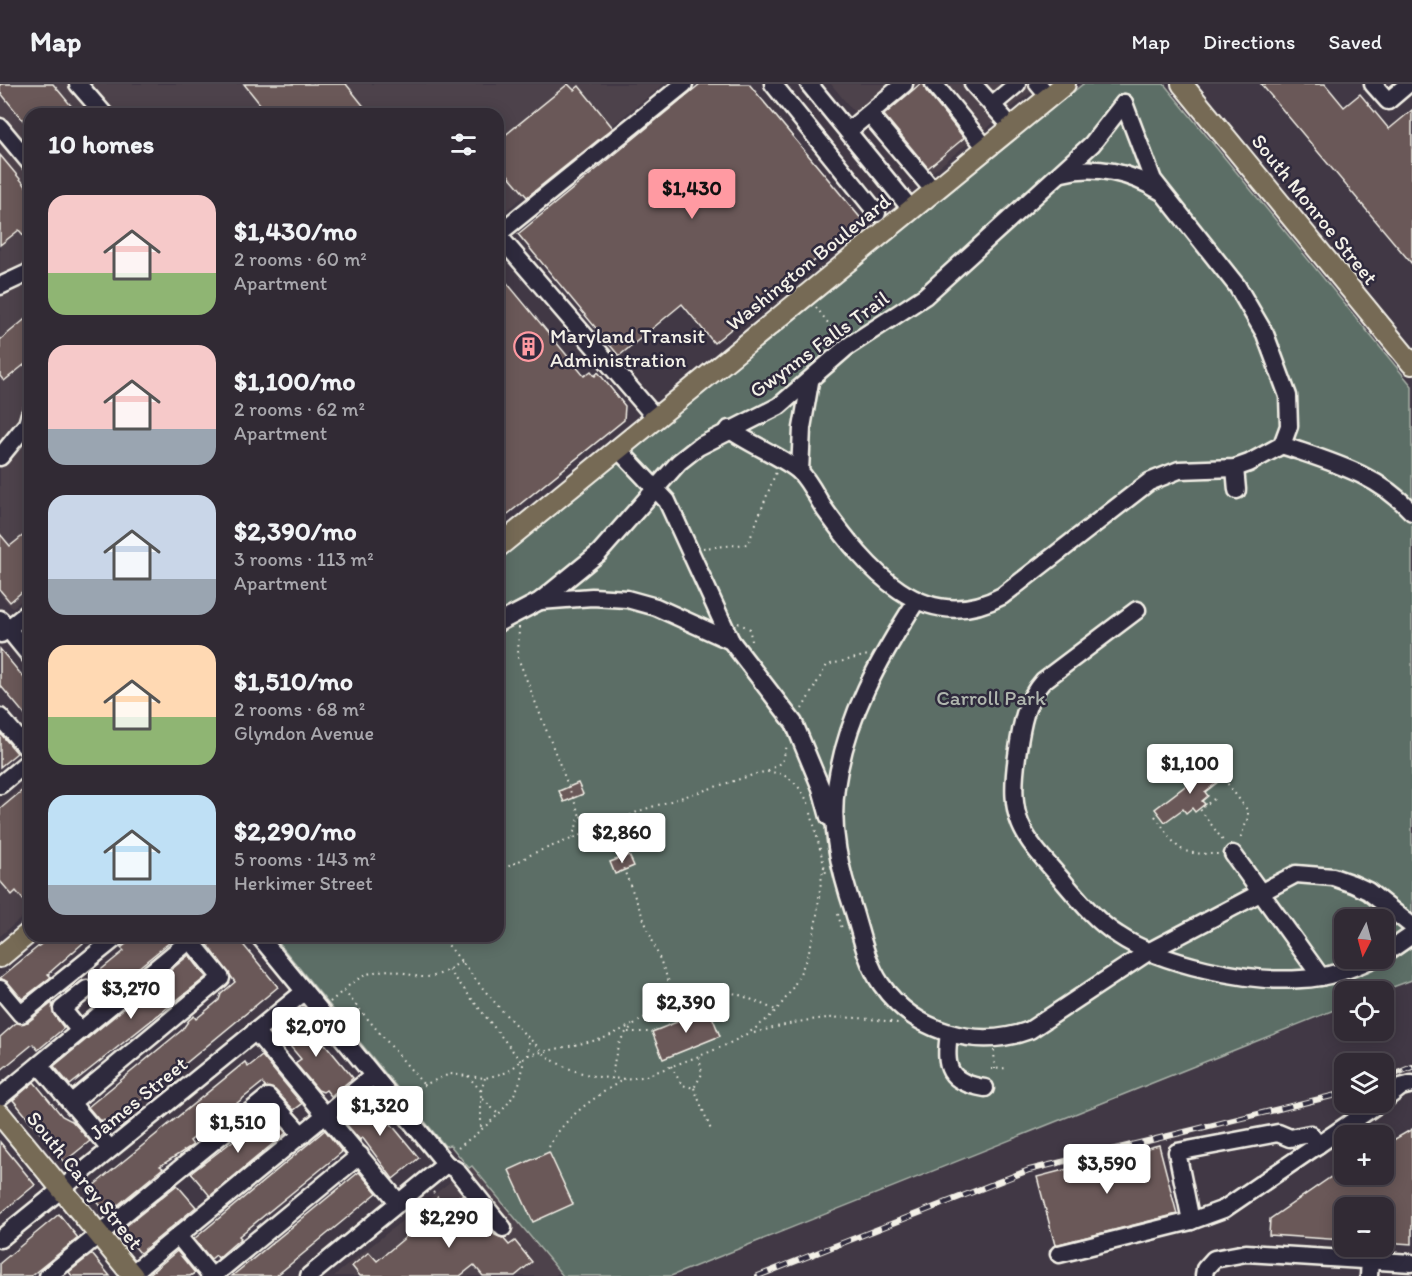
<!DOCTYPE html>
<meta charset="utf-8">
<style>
:root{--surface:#312a34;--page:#3d3640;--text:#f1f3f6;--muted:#a8a7ac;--line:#4c464f;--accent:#ff9aa2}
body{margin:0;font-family:Itim,sans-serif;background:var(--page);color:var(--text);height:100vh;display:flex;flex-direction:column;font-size:22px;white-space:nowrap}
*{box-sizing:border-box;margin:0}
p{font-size:20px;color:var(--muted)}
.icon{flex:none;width:33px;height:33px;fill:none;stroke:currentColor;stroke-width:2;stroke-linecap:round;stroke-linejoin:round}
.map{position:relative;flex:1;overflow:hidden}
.side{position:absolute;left:24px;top:24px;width:480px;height:834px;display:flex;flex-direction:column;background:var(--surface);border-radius:18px;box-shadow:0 3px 15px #0003,0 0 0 2px var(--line)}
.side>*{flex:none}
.needle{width:39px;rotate:186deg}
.buttons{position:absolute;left:1334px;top:825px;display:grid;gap:12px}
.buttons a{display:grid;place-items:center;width:60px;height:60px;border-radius:12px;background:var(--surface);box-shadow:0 3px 15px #0003,0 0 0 2px var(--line);font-size:30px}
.price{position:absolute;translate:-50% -51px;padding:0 14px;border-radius:6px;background:#fff;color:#222;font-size:20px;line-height:39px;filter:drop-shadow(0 2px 3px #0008)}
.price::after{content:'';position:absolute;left:50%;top:36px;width:18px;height:14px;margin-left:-9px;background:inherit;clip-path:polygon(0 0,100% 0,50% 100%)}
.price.selected{background:var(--accent);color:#111}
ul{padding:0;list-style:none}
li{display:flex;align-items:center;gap:18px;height:150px;padding:0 24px}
li span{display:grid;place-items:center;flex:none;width:168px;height:120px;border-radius:18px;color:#555}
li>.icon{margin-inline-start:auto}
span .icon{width:72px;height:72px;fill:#fffc;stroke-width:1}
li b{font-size:26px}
h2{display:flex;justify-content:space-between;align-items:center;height:72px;padding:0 24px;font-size:26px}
header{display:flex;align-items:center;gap:36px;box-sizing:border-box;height:84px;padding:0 30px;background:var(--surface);border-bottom:2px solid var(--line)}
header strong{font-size:28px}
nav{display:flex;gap:33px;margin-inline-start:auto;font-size:21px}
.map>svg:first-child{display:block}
</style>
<header>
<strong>Map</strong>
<nav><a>Map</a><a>Directions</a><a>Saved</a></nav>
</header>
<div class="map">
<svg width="1412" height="1192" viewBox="0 0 1412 1192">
<rect width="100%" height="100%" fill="#413845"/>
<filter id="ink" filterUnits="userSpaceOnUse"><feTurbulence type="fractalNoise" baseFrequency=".0167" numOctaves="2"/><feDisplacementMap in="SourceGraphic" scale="12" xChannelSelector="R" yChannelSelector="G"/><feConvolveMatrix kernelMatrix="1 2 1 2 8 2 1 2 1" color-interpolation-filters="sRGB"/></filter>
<g filter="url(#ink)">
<!-- built -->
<g fill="#4e424b">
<path d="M0 0H664L498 133V30H30V510L12 524 0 510Z"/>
<path d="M831 0H1041L915 102Z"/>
<path d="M30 696V827L0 852V721Z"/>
<path d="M472 1080 561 1187 554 1192H334Z"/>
</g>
<!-- green -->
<path fill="#5c6e66" stroke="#a8b0a7" stroke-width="1.5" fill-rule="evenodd" d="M1083 0H1164L1412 302V896L1382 907 1344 908V922L671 1192H563L472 1082 469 1084 450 1061 445 1062 273 852H498V477ZM1344 836H1383V874H1344Z"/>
<!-- building -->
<g fill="#6b5858" stroke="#f4f1e8" stroke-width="1.5">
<path d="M0 0H53L78 30H30V45L0 8Z"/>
<path d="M244 0H346L370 30H268Z"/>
<path d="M568 0 574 6 579 2 613 44 527 113 498 79V57Z"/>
<path d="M700 0H749L863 137 714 259 682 220 619 272 518 150Z"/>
<path d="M920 0H924L926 7 964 54 928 84 884 31Z"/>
<path d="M1261 0H1325L1344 23 1360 10 1389 45 1412 26V180Z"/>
<path d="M0 71 30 107V159L19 146 0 161Z"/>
<path d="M498 188 584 292 591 287 595 292 598 288 625 322 624 336 498 438Z"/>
<path d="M30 231V276L4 297 0 292V256Z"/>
<path d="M30 446V501L10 518 0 506V450L10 462Z"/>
<path d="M0 565 30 601V637L0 601Z"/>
<path d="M0 649 17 669 0 683Z"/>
<path d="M1213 681 1223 694 1205 708 1208 712 1202 717 1205 720 1195 728 1192 724 1186 729 1183 725 1165 738 1155 725Z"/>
<path d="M578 699 583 710 564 718 559 707Z"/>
<path d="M30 700V824L16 807 12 811 0 797V725Z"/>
<path d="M629 771 634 782 615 790 610 778Z"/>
<path d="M51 852H91L48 890 51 893 22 915 8 898 0 894Z"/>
<path d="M136 852H165L170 858 106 910 92 893 124 867 121 864Z"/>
<path d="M214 852H236L278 903 133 1023H128L122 1034 116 1033V1038L100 1036 110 1049 88 1023 182 946 189 936 194 932 196 935 219 916 221 910 235 898 206 858Z"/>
<path d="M189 871 206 893 70 1001 54 982Z"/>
<path d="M52 919 54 931 64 944 38 966 33 960 0 987V953L16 939 28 938Z"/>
<path d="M709 925 720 952 663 975 652 948Z"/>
<path d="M302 932 353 994 331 1012 326 1006 323 1008 318 1006 295 979 301 975 280 950Z"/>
<path d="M262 972 302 1020 294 1026 275 1006 265 1003 262 999 190 1057 193 1061 160 1082 163 1084 107 1130 88 1106 245 978 248 983Z"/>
<path d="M34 998 62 1032 72 1037 90 1057 64 1078 13 1016Z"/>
<path d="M368 1012 419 1074 393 1095 362 1053 360 1056 341 1034Z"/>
<path d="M269 1029 286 1049 210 1112 191 1089Z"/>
<path d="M1412 1045V1160L1383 1158V1124H1344V1156L1269 1151 1270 1135 1344 1084V1090H1383V1062Z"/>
<path d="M325 1046 342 1068 239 1152 241 1154 218 1174 216 1171 211 1175 194 1155Z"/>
<path d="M0 1058 35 1101 0 1130Z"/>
<path d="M1159 1061 1177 1130 1055 1161 1037 1093Z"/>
<path d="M549 1068 573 1120 533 1138 509 1086Z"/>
<path d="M359 1088 377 1109 372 1113 276 1192H232Z"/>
<path d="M177 1101 196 1123 140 1169 121 1146Z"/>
<path d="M462 1111 495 1151 503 1154 509 1161 515 1157 532 1178 515 1192H483L474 1181 460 1192H360L352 1182 369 1168 377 1177 443 1122 445 1125Z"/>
<path d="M59 1130 78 1154 31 1192H0V1179Z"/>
<path d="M177 1167 195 1189 190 1192H147Z"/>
<path d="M92 1170 110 1192H72L69 1188Z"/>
</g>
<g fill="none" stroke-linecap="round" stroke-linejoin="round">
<defs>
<g id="minor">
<path d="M78 0 104 30"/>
<path d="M773 0 877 129"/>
<path d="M809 0 911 125"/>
<path d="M934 0 986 64"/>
<path d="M973 0 1012 43"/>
<path d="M1038 0 1049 13"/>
<path d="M1373 0 1388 17 1408 0"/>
<path d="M992 21 1017 0"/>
<path d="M869 30 934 107"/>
<path d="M0 43 30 79"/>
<path d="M848 47 904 0"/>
<path d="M1062 89C1095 80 1131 89 1160 107"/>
<path d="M498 150 684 0"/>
<path d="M498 151 655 333"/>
<path d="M0 202 30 188"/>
<path d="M729 345C749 360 785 374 800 388 810 398 817 414 825 426 866 483 923 554 1002 512L1149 398 1179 386 1235 384 1249 379 1282 361 1289 342 1288 312 1265 250 1237 202 1153 96 1124 19"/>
<path d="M1282 361C1330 378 1376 389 1412 428"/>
<path d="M617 364 667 417 731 557"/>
<path d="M0 373 27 340 30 330"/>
<path d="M1235 384 1237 406"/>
<path d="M800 388 802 344 810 298"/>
<path d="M917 516C879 575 846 633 836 703 830 746 840 786 854 828 861 851 867 880 881 900 914 948 977 966 1030 946L1148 868 1296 790 1333 793 1353 800 1368 807 1412 842"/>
<path d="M540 517 592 513 627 515 656 523 731 557 794 639 821 704 829 733"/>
<path d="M1137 526 1043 597C1024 618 1021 645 1017 672 1008 737 1021 750 1063 797 1079 816 1097 838 1118 851 1161 880 1249 899 1301 895 1328 894 1351 885 1375 874"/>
<path d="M0 535 30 572"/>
<path d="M498 539 540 517 599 469 679 378 698 363 779 322 847 263 925 212 1092 60 1124 19"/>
<path d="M1 550 30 527"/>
<path d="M0 633 30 668"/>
<path d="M0 701 30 676"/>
<path d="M1233 770 1321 893"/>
<path d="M259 852 446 1080 456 1086 503 1144"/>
<path d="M1383 871 1412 851"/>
<path d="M0 905 21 930 118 852"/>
<path d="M80 947 62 925 87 905"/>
<path d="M255 947 399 1119"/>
<path d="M949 950C944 984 948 998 985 1004"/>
<path d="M39 981 110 1065"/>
<path d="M0 1013 195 852"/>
<path d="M1383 1017 1401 1003 1412 1000"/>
<path d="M71 1019 221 894 187 852"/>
<path d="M1191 1137 1177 1068 1278 1049 1290 1054 1310 1050 1318 1061"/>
<path d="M178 1152 211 1192"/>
<path d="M0 1155 304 908"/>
<path d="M1059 1170 1191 1137 1224 1125 1381 1018"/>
<path d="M48 1192 268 1013 302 1051"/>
<path d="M129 1192 373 992"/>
<path d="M213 1192 360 1071"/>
<path d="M309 1192 446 1080"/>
<path d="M1204 1192 1205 1185 1214 1175 1246 1169 1412 1179"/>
<path d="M1369 1192 1370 1176"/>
</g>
<g id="major">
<path d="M1182 0 1412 280"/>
<path d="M498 463 1065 0"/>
<path d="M0 873 30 848"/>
<path d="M0 1030 133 1192"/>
</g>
</defs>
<!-- minor casing -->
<use href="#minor" stroke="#f4f1e8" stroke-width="21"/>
<!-- major casing -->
<use href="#major" stroke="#f4f1e8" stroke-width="24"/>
<!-- path -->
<g stroke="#f4f1e8" stroke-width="2" stroke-dasharray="1.5 4.5" stroke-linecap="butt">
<path d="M816 223 838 252"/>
<path d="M703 464 748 460 776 388"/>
<path d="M738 539 750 545 751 558"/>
<path d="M519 543 518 574 580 732"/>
<path d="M802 625 827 581 868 571"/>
<path d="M768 687 782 678 787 662"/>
<path d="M1224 695 1248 727V734L1239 757"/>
<path d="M1214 715 1200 725 1224 758"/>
<path d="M811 729 827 793"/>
<path d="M1155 732C1180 766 1174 770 1218 770"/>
<path d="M590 747 612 756 677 918"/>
<path d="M572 754 580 732 602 743"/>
<path d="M612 756 619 737"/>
<path d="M498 788 534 769 619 737 639 727 759 689C785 684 800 700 810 723"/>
<path d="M838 830 842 845"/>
<path d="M441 852C470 888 498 926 532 957 538 962 542 969 548 973 575 992 615 999 646 992 729 959 784 953 812 857 819 831 818 804 825 779"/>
<path d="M449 886 523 980C521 1020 486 1041 457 1065"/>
<path d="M344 907 424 1001"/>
<path d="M330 918C342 908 354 895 368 890 410 875 415 913 461 877"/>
<path d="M709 924 720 911 727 909"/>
<path d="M628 948H649"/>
<path d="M754 949C812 933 838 929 898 939"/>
<path d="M994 966 995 985"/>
<path d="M528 971 602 955 632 941"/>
<path d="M671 982 682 1001 694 1004 702 990 699 971"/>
<path d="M991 985 1008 984"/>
<path d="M468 992 481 1007V1044"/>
<path d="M612 995C614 981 615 966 622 954 635 932 693 906 719 907 737 907 760 920 776 926"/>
<path d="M694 1004 711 1046"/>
<path d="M481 1007 485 994"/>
<path d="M408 1011 419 1003 450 990 485 994 508 988 528 971 529 954"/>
<path d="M483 1015 498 1030"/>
<path d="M549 1063C563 1033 597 1012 624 995"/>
<path d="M433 1108 445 1122 459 1111"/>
</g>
<!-- minor -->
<use href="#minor" stroke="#2f2a3d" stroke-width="16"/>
<!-- major -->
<use href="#major" stroke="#766a54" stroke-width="20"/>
<defs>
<g id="rail">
<path d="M1383 995 1412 983"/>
<path d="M758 1192 1029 1086 1344 1009"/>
</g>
</defs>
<!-- rail casing -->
<use href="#rail" stroke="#f4f1e8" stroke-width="6"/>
<!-- rail -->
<use href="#rail" stroke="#2f2a3d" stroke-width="4" stroke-dasharray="11" stroke-linecap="butt"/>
</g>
</g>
<!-- icons -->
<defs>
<symbol id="building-ring" viewBox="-11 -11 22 22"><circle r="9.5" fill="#2f2a3d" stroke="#ff9aa2" stroke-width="1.5"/><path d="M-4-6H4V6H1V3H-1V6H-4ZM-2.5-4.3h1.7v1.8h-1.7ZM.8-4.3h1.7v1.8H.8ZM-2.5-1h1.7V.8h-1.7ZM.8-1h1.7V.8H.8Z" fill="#ff9aa2"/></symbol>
</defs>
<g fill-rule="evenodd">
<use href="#building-ring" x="512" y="246" width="33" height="33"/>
</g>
<g text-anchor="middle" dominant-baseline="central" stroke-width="5" stroke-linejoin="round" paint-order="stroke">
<!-- street labels -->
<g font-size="21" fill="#f4f1e8" stroke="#2f2a3d">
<text transform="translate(1315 125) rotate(51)">South Monroe Street</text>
<text transform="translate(808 178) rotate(-39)">Washington Boulevard</text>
<text transform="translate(819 260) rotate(-36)">Gwynns Falls Trail</text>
<text transform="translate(138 1014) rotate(-39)">James Street</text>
<text transform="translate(85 1096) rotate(51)">South Carey Street</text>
</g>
<!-- poi labels -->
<g font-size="21" fill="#f4f1e8" stroke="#2f2a3d" text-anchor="start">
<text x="550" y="251">Maryland Transit<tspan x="550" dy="24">Administration</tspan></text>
</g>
<!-- park labels -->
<g font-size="21" fill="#b0b6ae" stroke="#2f2a3d">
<text x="991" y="613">Carroll Park</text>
</g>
</g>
</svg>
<div class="buttons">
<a><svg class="needle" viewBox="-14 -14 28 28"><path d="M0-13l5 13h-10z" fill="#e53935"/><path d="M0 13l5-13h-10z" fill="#a8a7ac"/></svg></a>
<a><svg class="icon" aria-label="locate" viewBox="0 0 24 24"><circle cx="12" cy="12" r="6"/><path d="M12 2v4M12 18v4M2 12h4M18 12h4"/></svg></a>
<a><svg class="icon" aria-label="layers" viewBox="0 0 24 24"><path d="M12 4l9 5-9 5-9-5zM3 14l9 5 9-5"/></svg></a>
<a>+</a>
<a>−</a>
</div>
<b class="price selected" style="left:692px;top:136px">$1,430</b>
<b class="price" style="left:1190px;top:711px">$1,100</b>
<b class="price" style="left:622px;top:780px">$2,860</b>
<b class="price" style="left:131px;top:936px">$3,270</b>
<b class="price" style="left:686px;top:950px">$2,390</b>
<b class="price" style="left:316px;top:974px">$2,070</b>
<b class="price" style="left:380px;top:1053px">$1,320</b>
<b class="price" style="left:238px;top:1070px">$1,510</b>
<b class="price" style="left:1107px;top:1111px">$3,590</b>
<b class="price" style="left:449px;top:1165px">$2,290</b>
<section class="side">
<h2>10 homes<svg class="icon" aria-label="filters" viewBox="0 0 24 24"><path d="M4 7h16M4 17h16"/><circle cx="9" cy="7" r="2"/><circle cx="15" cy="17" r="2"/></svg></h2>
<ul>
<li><span style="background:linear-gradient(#f6c9c9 65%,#8fb573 0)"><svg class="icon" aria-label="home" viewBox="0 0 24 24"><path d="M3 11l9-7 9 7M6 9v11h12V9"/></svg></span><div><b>$1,430/mo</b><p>2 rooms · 60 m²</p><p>Apartment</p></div></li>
<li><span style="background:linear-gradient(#f6c9c9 70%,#9aa5b1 0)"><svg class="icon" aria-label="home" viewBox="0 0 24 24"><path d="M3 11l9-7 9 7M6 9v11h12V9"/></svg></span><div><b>$1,100/mo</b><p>2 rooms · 62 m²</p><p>Apartment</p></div></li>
<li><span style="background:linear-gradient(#c9d6e8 70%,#9aa5b1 0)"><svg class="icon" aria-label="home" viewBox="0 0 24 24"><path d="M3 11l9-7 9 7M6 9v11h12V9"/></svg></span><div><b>$2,390/mo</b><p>3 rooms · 113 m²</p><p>Apartment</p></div></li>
<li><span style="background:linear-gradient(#ffd9b3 60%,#8fb573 0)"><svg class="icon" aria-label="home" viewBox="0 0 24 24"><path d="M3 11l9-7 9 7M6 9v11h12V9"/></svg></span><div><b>$1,510/mo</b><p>2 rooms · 68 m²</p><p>Glyndon Avenue</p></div></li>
<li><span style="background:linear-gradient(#bfe0f5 75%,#9aa5b1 0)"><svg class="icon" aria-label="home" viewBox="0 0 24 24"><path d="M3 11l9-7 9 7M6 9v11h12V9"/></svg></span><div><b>$2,290/mo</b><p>5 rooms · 143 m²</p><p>Herkimer Street</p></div></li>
</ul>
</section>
</div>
